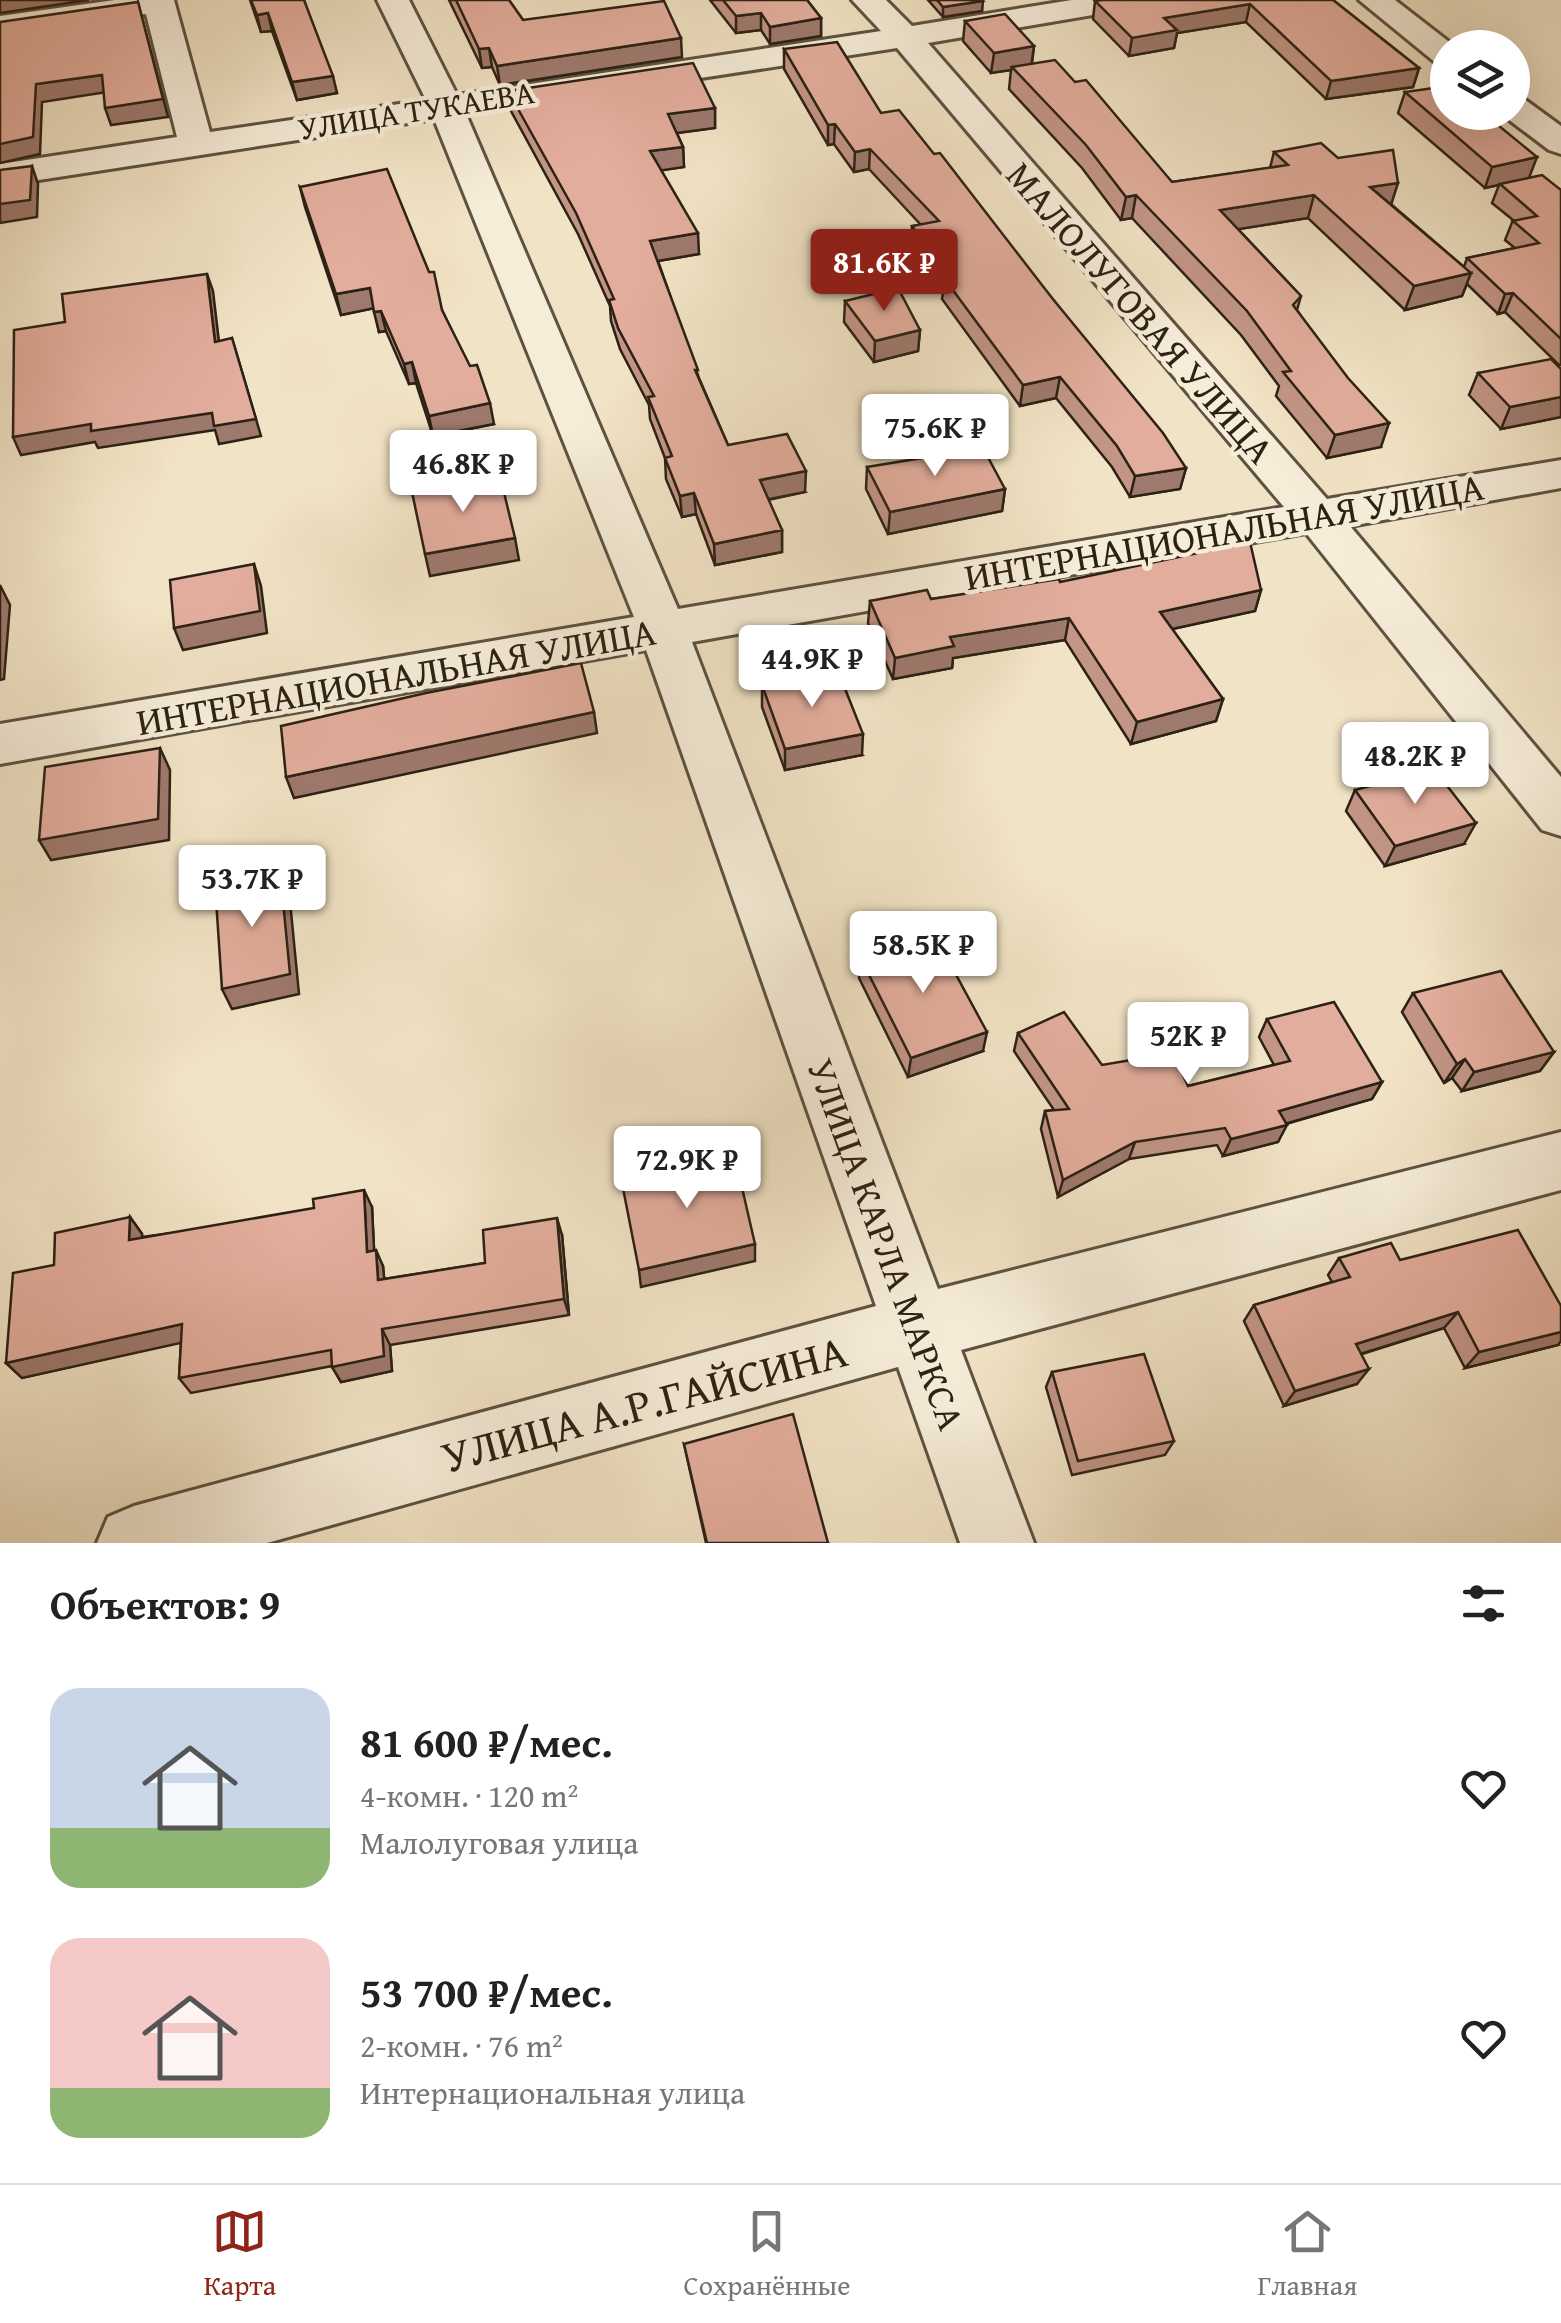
<!DOCTYPE html>
<html lang="ru">
<meta charset="utf-8">
<style>
:root{--surface:#fff;--page:#f2f2f2;--text:#222;--muted:#767676;--line:#e0e0e0;--accent:#8f2418}
body{margin:0;font-family:"Gentium Book Plus",serif;background:var(--page);color:var(--text);height:100vh;display:flex;flex-direction:column;font-size:38px;white-space:nowrap}
*{box-sizing:border-box;margin:0}
p{font-size:32px;color:var(--muted)}
.icon{flex:none;width:55px;height:55px;fill:none;stroke:currentColor;stroke-width:2;stroke-linecap:round;stroke-linejoin:round}
.map{position:relative;height:1543px;overflow:hidden}
.drawer{display:flex;flex-direction:column;background:var(--surface);flex:1}
.drawer>*{flex:none}
.tools{position:absolute;left:1430px;top:30px;display:grid;gap:20px}
.tools a{display:grid;place-items:center;width:100px;height:100px;border-radius:50%;background:var(--surface);box-shadow:0 10px 40px #0002;font-size:50px}
.price{position:absolute;translate:-50% -85px;padding:0 22px;border-radius:10px;background:#fff;color:#222;font-size:32px;line-height:65px;filter:drop-shadow(0 2px 5px #0008)}
.price::after{content:'';position:absolute;left:50%;top:60px;width:30px;height:22px;margin-left:-15px;background:inherit;clip-path:polygon(0 0,100% 0,50% 100%)}
.price.selected{background:var(--accent);color:#fff}
ul{padding:0;list-style:none}
li{display:flex;align-items:center;gap:30px;height:250px;padding:0 50px}
li span{display:grid;place-items:center;flex:none;width:280px;height:200px;border-radius:30px;color:#555}
li>.icon{margin-inline-start:auto}
span .icon{width:120px;height:120px;fill:#fffc;stroke-width:1}
li b{font-size:42px}
h2{display:flex;justify-content:space-between;align-items:center;height:120px;padding:0 50px;font-size:42px}
.tab-bar{display:flex;justify-content:space-around;align-items:center;height:140px;border-top:2px solid var(--line);background:var(--surface);font-size:28px;color:var(--muted)}
.tab-bar a{display:grid;justify-items:center;gap:5px}
.tab-bar .selected{color:var(--accent)}
.map>svg:first-child{display:block}
</style>
<div class="map">
<svg width="1561" height="1543" viewBox="0 0 1561 1543">
<rect width="100%" height="100%" fill="#f1e3c5"/>
<filter id="stains"><feTurbulence type="fractalNoise" baseFrequency=".002" numOctaves="4"/><feColorMatrix values="0 0 0 0 .2 0 0 0 0 .09 0 0 0 0 .02 0 0 0 .5 -.17"/></filter>
<radialGradient id="worn" r=".72"><stop offset=".6" stop-color="#630" stop-opacity="0"/><stop offset="1" stop-color="#630" stop-opacity=".3"/></radialGradient>
<g fill="none" stroke-linecap="round" stroke-linejoin="round">
<defs>
<g id="street">
<path d="M115 0H174L210 132 426 100 377 0H409L457 95 881 31 852 0H886L912 26 1072 0H1144L1139 7 1128 9 928 43 1327 499 1561 460V488L1350 526 1561 777V836L1542 830 1306 533 692 642 938 1289 1561 1132V1190L961 1350 1034 1543H960L898 1367 267 1543H97L108 1517 134 1506 876 1306 646 650 0 764V724L634 617 434 119 0 186V164L177 137 146 14 0 36V16ZM897 48 1284 507 678 609 466 114Z"/>
<path d="M1359 0H1395L1457 48H1448V66L1436 63Z"/>
<path d="M1512 96 1524 99 1561 126V154L1549 150 1500 113 1512 112Z"/>
</g>
</defs>
<!-- street casing -->
<use href="#street" stroke="#5d5241" stroke-width="6"/>
<!-- street -->
<use href="#street" fill="#f6edd9" fill-rule="evenodd"/>
</g>
<!-- wall -->
<g fill="#c29586" stroke="#2c2115" stroke-width="2.5">
<path d="M250 0H304L337 93 297 100 272 31 261 32Z"/>
<path d="M449 0H509L523 20 682 57 500 85 492 67 482 68Z"/>
<path d="M710 0H807L821 18V36L770 44 761 30 736 33Z"/>
<path d="M928 0H982V11L943 17Z"/>
<path d="M1333 0 1419 68 1413 87 1326 99 1246 22 1177 33 1174 48 1129 56 1093 19 1095 1Z"/>
<path d="M965 21 1034 46 1032 64 1075 82 1172 182 1270 168 1274 152 1391 204 1464 267 1467 258 1515 248 1505 240 1513 220 1492 203 1499 185 1485 188 1398 113 1405 92 1529 178 1561 190V365H1559L1505 312 1498 314 1467 284 1462 296 1405 310 1308 218 1238 229 1301 296 1297 310 1381 447 1327 458 1276 396 1279 386 1241 335 1132 218 1121 220 1082 168 1009 89 1011 70 991 73 963 41Z"/>
<path d="M784 49 881 113 934 154 1052 298 1186 468 1180 489 1130 497 1112 467 1056 398 1020 406 942 299 943 292 911 247 912 226 921 225 869 169 854 172 834 144 828 145 784 69Z"/>
<path d="M508 91 715 108V128L677 133 683 147 684 167 661 170 699 254 658 261 699 378 728 445 805 492 768 500 782 530V552L715 565 696 514 682 517 666 479 665 458 650 419 649 405 620 349 611 321 610 306 578 234 511 111Z"/>
<path d="M300 187 442 310 494 424 433 436 416 383 409 384 386 331 379 332 374 308 341 315 305 207Z"/>
<path d="M845 301 920 330 918 351 874 362 844 322Z"/>
<path d="M1561 369V417L1501 429 1469 395 1478 373Z"/>
<path d="M867 467 1005 489 1002 511 888 534 866 489Z"/>
<path d="M1060 582 1261 590 1255 611 1172 629 1223 699 1216 721 1131 744 1065 640 953 658 952 668 893 679 868 623 870 601 931 599Z"/>
<path d="M762 685 862 755 785 770 762 707Z"/>
<path d="M1355 790 1464 844 1385 866 1346 811Z"/>
<path d="M861 959 983 1051 908 1077 859 978Z"/>
<path d="M1413 993 1554 1052 1540 1071 1462 1091 1452 1078 1444 1083 1402 1012Z"/>
<path d="M1267 1019 1382 1082 1372 1099 1286 1124 1278 1142 1223 1156 1217 1145 1129 1159 1058 1197 1041 1129 1045 1111 1054 1110 1014 1051 1018 1033 1102 1065 1188 1086 1274 1065 1259 1037Z"/>
<path d="M372 1207 374 1250 383 1266 384 1279 485 1263 562 1235 569 1315 390 1345 392 1371 341 1382 332 1366 191 1393 179 1378 181 1342 22 1378 6 1363 54 1265 130 1217 142 1234V1237Z"/>
<path d="M1339 1258 1400 1260 1558 1345 1465 1368 1444 1328 1362 1354 1357 1384 1284 1406 1244 1321 1254 1305 1332 1282 1328 1275Z"/>
<path d="M1052 1372 1174 1441 1165 1455 1072 1475 1046 1387Z"/>
<path d="M684 1444 828 1543H706Z"/>
</g>
<!-- shaded-wall -->
<g fill="#9e796d" stroke="#2c2115" stroke-width="2.5">
<path d="M0 0H89L0 13Z"/>
<path d="M983 1 982 11 943 17V7Z"/>
<path d="M138 2 168 117 111 125 105 108Z"/>
<path d="M1250 4 1246 22 1177 33 1174 48 1129 56 1132 38 1164 18Z"/>
<path d="M268 13 272 31 261 32 257 15Z"/>
<path d="M761 13V30L736 33V16Z"/>
<path d="M821 18V36L770 44V27Z"/>
<path d="M681 38 682 57 500 85 497 66Z"/>
<path d="M1034 46 1031 67H1012L1011 70 991 73 994 53Z"/>
<path d="M489 48 492 67 482 68 479 49Z"/>
<path d="M1419 68 1413 87 1326 99 1331 81Z"/>
<path d="M102 75 107 92 42 102 40 154 0 163V144L36 84Z"/>
<path d="M333 76 337 93 297 100 292 82Z"/>
<path d="M715 108V128L669 134 668 114Z"/>
<path d="M835 124 834 144 828 145V125Z"/>
<path d="M683 147 684 167 651 172 650 151Z"/>
<path d="M870 149 869 169 854 172 855 152Z"/>
<path d="M1537 157 1529 178 1485 188 1492 167Z"/>
<path d="M32 166 38 184 37 217 0 223V204Z"/>
<path d="M1398 183 1391 205 1370 187Z"/>
<path d="M1136 195 1132 218 1121 220 1126 197Z"/>
<path d="M1314 195 1308 218 1215 233 1220 210Z"/>
<path d="M698 233 699 254 652 262 650 241Z"/>
<path d="M1471 273 1462 296 1405 310 1414 286Z"/>
<path d="M207 274 213 291 221 359 215 342Z"/>
<path d="M370 288 375 308 341 315 336 294Z"/>
<path d="M1513 293 1505 312 1498 314 1505 294Z"/>
<path d="M381 311 386 331 379 332 374 312Z"/>
<path d="M920 330 918 351 874 362 875 341Z"/>
<path d="M232 338 261 436 219 444 215 430 98 448 95 442 21 455 13 437Z"/>
<path d="M412 362 416 383 409 384 404 364Z"/>
<path d="M1060 377 1056 398 1020 406 1023 385Z"/>
<path d="M1561 397V417L1501 429 1510 407Z"/>
<path d="M490 403 494 424 433 436 429 416Z"/>
<path d="M1389 423 1381 447 1327 458 1335 435Z"/>
<path d="M1186 468 1180 489 1130 497 1135 476Z"/>
<path d="M806 471 805 492 760 501V480Z"/>
<path d="M1005 489 1002 511 888 534 890 512Z"/>
<path d="M694 493 696 514 682 517 680 496Z"/>
<path d="M782 530V552L715 565 714 544Z"/>
<path d="M515 538 519 560 430 576 425 554Z"/>
<path d="M254 564 261 586 267 633 183 650 174 628Z"/>
<path d="M0 585 10 605 4 679 0 680Z"/>
<path d="M1261 590 1255 611 1154 633 1160 612Z"/>
<path d="M1069 618 1065 640 953 658 952 668 893 679 895 658 950 637Z"/>
<path d="M1223 699 1216 721 1131 744 1137 722Z"/>
<path d="M594 712 597 733 294 798 286 777Z"/>
<path d="M863 734 862 755 785 770V749Z"/>
<path d="M160 748 170 770 169 840 51 860 39 840Z"/>
<path d="M1476 823 1464 844 1385 866 1395 846Z"/>
<path d="M280 870 289 891 299 994 232 1009 222 989Z"/>
<path d="M987 1032 983 1051 908 1077 911 1058Z"/>
<path d="M1554 1052 1540 1071 1462 1091 1474 1072Z"/>
<path d="M1465 1059 1452 1078 1444 1083 1457 1064Z"/>
<path d="M1382 1082 1372 1099 1270 1128 1279 1111Z"/>
<path d="M1287 1125 1278 1142 1223 1156 1231 1139Z"/>
<path d="M1135 1142 1129 1159 1058 1197 1063 1180Z"/>
<path d="M364 1190 372 1207 375 1268 367 1252Z"/>
<path d="M130 1217 142 1234V1256L129 1240Z"/>
<path d="M557 1218 562 1235 569 1315 564 1299Z"/>
<path d="M755 1244V1261L641 1287 639 1270Z"/>
<path d="M376 1250 383 1266 386 1296 378 1280Z"/>
<path d="M1458 1312 1444 1328 1344 1359 1356 1344Z"/>
<path d="M182 1324 194 1340 22 1378 6 1363Z"/>
<path d="M382 1329 390 1345 392 1371 341 1382 332 1367Z"/>
<path d="M1561 1332V1341L1558 1345 1465 1368 1479 1352Z"/>
<path d="M1369 1369 1357 1384 1284 1406 1295 1391Z"/>
</g>
<!-- building -->
<g fill="#e2ad9c" stroke="#2c2115" stroke-width="2.5">
<path d="M251 0H304L333 76 292 82 268 13 257 15Z"/>
<path d="M456 0H509L523 20 664 1 681 38 497 66 489 48 479 49Z"/>
<path d="M723 0H807L821 18 770 27 761 13 736 16Z"/>
<path d="M937 0H982L983 1 943 7Z"/>
<path d="M1102 0H1333L1419 68 1331 81 1250 4 1164 18 1177 30 1132 38 1095 1Z"/>
<path d="M138 2 163 99 105 108 102 75 36 84 33 137 0 144V22Z"/>
<path d="M1005 14 1034 46 994 53 965 21Z"/>
<path d="M837 42 881 113 899 110 934 154 940 153 1052 298 1163 433 1186 468 1135 476 1117 446 1060 377 1023 385 944 278 949 277 912 226 939 221 870 149 855 152 835 124 828 125 784 49Z"/>
<path d="M1055 60 1075 82 1086 80 1172 182 1288 165 1274 152 1321 143 1338 158 1393 150 1398 183 1370 187 1471 273 1414 286 1314 195 1220 210 1301 296 1293 305 1348 378 1389 423 1335 435 1283 372 1291 371 1247 311 1136 195 1126 197 1086 145 1012 67Z"/>
<path d="M693 63 715 108 668 114 683 147 650 151 698 233 650 241 698 370H695L728 445 787 434 806 471 760 480 782 530 714 544 694 493 680 496 665 458 672 456 648 397 654 396 618 328 609 300 614 299 576 213 508 91Z"/>
<path d="M1448 86V112H1482L1537 157 1492 167 1405 92Z"/>
<path d="M32 166 30 200 0 204V170Z"/>
<path d="M387 169 429 272H434L442 310 470 366 477 365 490 403 429 416 412 362 404 364 381 311 374 312 370 288 336 294 300 187Z"/>
<path d="M1542 175 1561 190V339L1513 293 1505 294 1467 258 1539 243 1513 221 1537 216 1500 184Z"/>
<path d="M207 274 215 342 232 338 256 419 214 426 212 413 91 431V424L13 437 14 330 65 322 62 294Z"/>
<path d="M898 288 920 330 875 341 845 301Z"/>
<path d="M1551 359 1561 369V397L1510 407 1478 373Z"/>
<path d="M983 448 1005 489 890 512 867 467Z"/>
<path d="M500 476 515 538 425 554 412 492Z"/>
<path d="M1250 542 1261 590 1160 612 1223 699 1137 722 1069 618 950 637 954 646 895 658 870 601 927 590 931 599 1059 579 1060 582Z"/>
<path d="M254 564 260 611 174 628 170 580Z"/>
<path d="M581 663 594 712 286 777 281 726 426 693Z"/>
<path d="M838 671 863 734 785 749 762 685Z"/>
<path d="M160 748 158 819 39 840 45 767Z"/>
<path d="M1434 769 1476 823 1395 846 1355 790Z"/>
<path d="M280 870 290 974 222 989 215 884Z"/>
<path d="M934 934 987 1032 911 1058 861 959Z"/>
<path d="M1501 971 1554 1052 1474 1072 1465 1059 1457 1064 1413 993Z"/>
<path d="M1334 1002 1382 1082 1279 1111 1287 1125 1231 1139 1225 1128 1135 1142 1063 1180 1045 1111 1069 1109 1018 1033 1064 1012 1102 1065 1173 1053 1188 1086 1290 1061 1267 1019Z"/>
<path d="M734 1153 755 1244 639 1270 621 1178Z"/>
<path d="M364 1190 367 1252 376 1250 378 1280 485 1263 483 1230 557 1218 564 1299 382 1329 384 1356 332 1367 331 1350 179 1378 182 1324 6 1363 13 1273 54 1265 55 1233 130 1217 129 1240 314 1208 313 1199Z"/>
<path d="M1518 1230 1561 1306V1332L1479 1352 1458 1312 1356 1344 1369 1369 1295 1391 1254 1305 1350 1277 1339 1258 1391 1243 1400 1260Z"/>
<path d="M1144 1354 1174 1441 1078 1461 1052 1372Z"/>
<path d="M793 1414 828 1543H707L684 1444Z"/>
</g>
<g text-anchor="middle" dominant-baseline="central" stroke-width="9" stroke-linejoin="round" paint-order="stroke">
<!-- far-street labels -->
<g font-size="32" fill="#2c2115" stroke="#f6edd9">
<text transform="translate(416 110) rotate(-9)">УЛИЦА ТУКАЕВА</text>
</g>
<!-- street labels -->
<g font-size="38" fill="#2c2115" stroke="#f6edd9">
<text transform="translate(1141 312) rotate(49)">МАЛОЛУГОВАЯ УЛИЦА</text>
<text transform="translate(1224 531) rotate(-10)">ИНТЕРНАЦИОНАЛЬНАЯ УЛИЦА</text>
<text transform="translate(396 676) rotate(-10)">ИНТЕРНАЦИОНАЛЬНАЯ УЛИЦА</text>
<text transform="translate(887 1244) rotate(70)">УЛИЦА КАРЛА МАРКСА</text>
</g>
<!-- near-street labels -->
<g font-size="45" fill="#2c2115" stroke="#f6edd9">
<text transform="translate(644 1403) rotate(-15)">УЛИЦА А.Р.ГАЙСИНА</text>
</g>
</g>
<rect width="100%" height="100%" filter="url(#stains)"/>
<rect width="100%" height="100%" fill="url(#worn)"/>
</svg>
<div class="tools">
<a><svg class="icon" aria-label="layers" viewBox="0 0 24 24"><path d="M12 4l9 5-9 5-9-5zM3 14l9 5 9-5"/></svg></a>
</div>
<b class="price selected" style="left:884px;top:314px">81.6K ₽</b>
<b class="price" style="left:935px;top:479px">75.6K ₽</b>
<b class="price" style="left:463px;top:515px">46.8K ₽</b>
<b class="price" style="left:812px;top:710px">44.9K ₽</b>
<b class="price" style="left:1415px;top:807px">48.2K ₽</b>
<b class="price" style="left:252px;top:930px">53.7K ₽</b>
<b class="price" style="left:923px;top:996px">58.5K ₽</b>
<b class="price" style="left:1188px;top:1087px">52K ₽</b>
<b class="price" style="left:687px;top:1211px">72.9K ₽</b>
</div>
<section class="drawer">
<h2>Объектов: 9<svg class="icon" aria-label="filters" viewBox="0 0 24 24"><path d="M4 7h16M4 17h16"/><circle cx="9" cy="7" r="2"/><circle cx="15" cy="17" r="2"/></svg></h2>
<ul>
<li><span style="background:linear-gradient(#c9d6e8 70%,#8fb573 0)"><svg class="icon" aria-label="home" viewBox="0 0 24 24"><path d="M3 11l9-7 9 7M6 9v11h12V9"/></svg></span><div><b>81 600 ₽/мес.</b><p>4-комн. · 120 m²</p><p>Малолуговая улица</p></div><svg class="icon" aria-label="heart" viewBox="0 0 24 24"><path d="M12 20l-8-8c-3-5 5-10 8-4 3-6 11-1 8 4z"/></svg></li>
<li><span style="background:linear-gradient(#f6c9c9 75%,#8fb573 0)"><svg class="icon" aria-label="home" viewBox="0 0 24 24"><path d="M3 11l9-7 9 7M6 9v11h12V9"/></svg></span><div><b>53 700 ₽/мес.</b><p>2-комн. · 76 m²</p><p>Интернациональная улица</p></div><svg class="icon" aria-label="heart" viewBox="0 0 24 24"><path d="M12 20l-8-8c-3-5 5-10 8-4 3-6 11-1 8 4z"/></svg></li>
</ul>
</section>
<nav class="tab-bar">
<a class="selected"><svg class="icon" aria-label="map" viewBox="0 0 24 24"><path d="M3 6l6-2 6 2 6-2v14l-6 2-6-2-6 2zM9 4v14M15 6v14"/></svg>Карта</a>
<a><svg class="icon" aria-label="saved" viewBox="0 0 24 24"><path d="M7 4h10v16l-5-4-5 4z"/></svg>Сохранённые</a>
<a><svg class="icon" aria-label="home" viewBox="0 0 24 24"><path d="M3 11l9-7 9 7M6 9v11h12V9"/></svg>Главная</a>
</nav>
